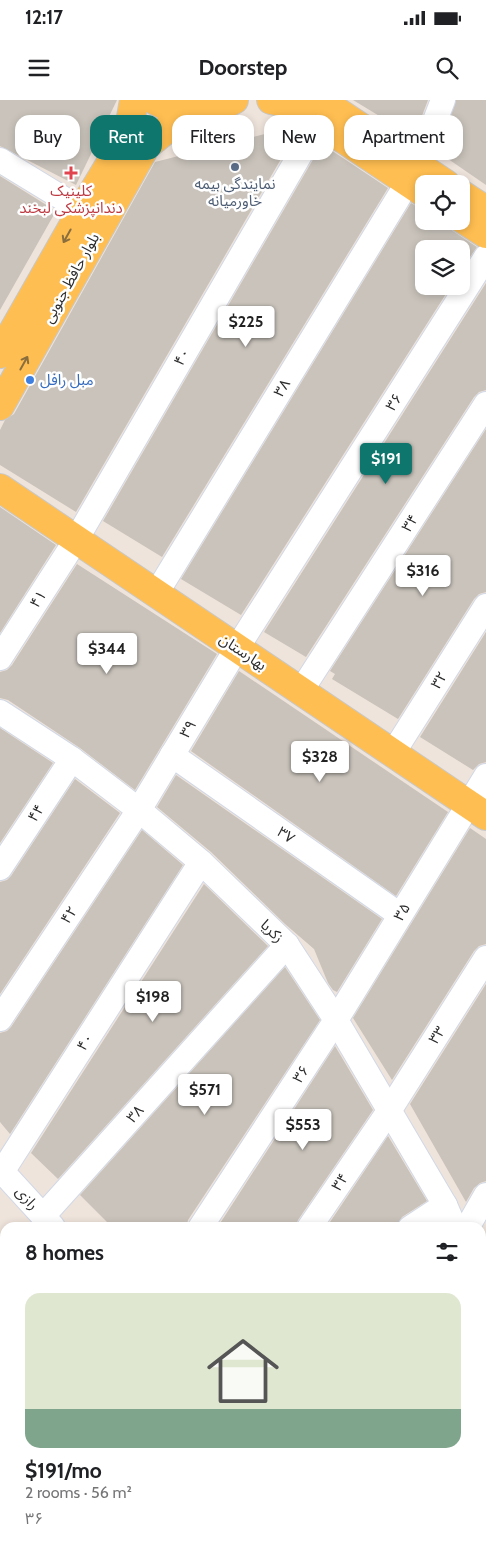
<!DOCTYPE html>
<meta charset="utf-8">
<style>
:root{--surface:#fff;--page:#f6f6f6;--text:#202124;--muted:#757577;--line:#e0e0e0;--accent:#0f766e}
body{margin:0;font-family:Cabin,"Noto Sans Arabic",sans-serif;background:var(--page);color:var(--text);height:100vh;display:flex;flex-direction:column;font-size:19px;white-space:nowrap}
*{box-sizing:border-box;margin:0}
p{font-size:16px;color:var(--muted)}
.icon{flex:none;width:28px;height:28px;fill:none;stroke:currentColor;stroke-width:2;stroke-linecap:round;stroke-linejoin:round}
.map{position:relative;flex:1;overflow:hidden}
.drawer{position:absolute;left:0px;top:1122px;width:486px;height:336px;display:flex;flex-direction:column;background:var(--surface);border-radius:15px 15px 0 0;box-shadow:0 2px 8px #0003}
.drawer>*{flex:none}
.top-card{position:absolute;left:15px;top:15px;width:456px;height:45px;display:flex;gap:10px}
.fabs{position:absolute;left:415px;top:75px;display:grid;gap:10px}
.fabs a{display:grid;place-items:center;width:55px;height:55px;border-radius:10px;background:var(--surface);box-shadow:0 2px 8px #0003;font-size:25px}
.price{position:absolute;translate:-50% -42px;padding:0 11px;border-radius:5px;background:#fff;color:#222;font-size:16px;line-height:32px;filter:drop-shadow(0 1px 2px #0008)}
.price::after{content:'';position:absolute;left:50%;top:30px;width:15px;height:11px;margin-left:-8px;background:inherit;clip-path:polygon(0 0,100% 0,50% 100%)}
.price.active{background:var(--accent);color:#fff}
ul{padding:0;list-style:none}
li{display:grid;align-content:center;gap:10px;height:265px;padding:0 25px}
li+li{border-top:1px solid var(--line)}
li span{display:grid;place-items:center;height:155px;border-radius:15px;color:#555}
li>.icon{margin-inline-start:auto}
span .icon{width:90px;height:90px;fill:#fffc;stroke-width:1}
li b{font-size:21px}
h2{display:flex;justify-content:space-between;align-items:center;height:60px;padding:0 25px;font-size:21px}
.pill{padding:0 18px;border-radius:15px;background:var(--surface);box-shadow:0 2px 8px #0003;font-size:18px;line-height:45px}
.pill.active{background:var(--accent);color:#fff}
.status{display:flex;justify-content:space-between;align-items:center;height:35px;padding:0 25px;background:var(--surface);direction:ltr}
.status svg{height:14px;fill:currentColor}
header{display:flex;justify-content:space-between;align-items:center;height:65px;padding:0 25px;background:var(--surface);font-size:22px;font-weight:800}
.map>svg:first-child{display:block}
</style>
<div class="status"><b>12:17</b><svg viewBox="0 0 49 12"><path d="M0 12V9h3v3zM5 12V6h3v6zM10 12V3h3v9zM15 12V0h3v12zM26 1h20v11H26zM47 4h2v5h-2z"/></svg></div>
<header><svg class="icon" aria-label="menu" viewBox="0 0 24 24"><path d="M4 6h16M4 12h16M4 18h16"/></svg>Doorstep<svg class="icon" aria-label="search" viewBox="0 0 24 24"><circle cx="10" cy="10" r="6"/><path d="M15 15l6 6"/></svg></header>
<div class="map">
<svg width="486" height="1458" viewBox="0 0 486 1458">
<rect width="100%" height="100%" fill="#efe4dc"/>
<!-- green -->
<path fill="#bdeb94" d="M247 1454H335L339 1458H249Z"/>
<!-- building -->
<g fill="#c9c3bb">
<path d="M0 0H117L76 85 0 46Z"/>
<path d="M353 0H428L414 37Z"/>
<path d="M456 0H486V85L438 52Z"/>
<path d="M296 26 299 28 76 412 0 365V330L5 320 14 314 155 62Z"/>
<path d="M322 44 388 88 162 457 103 421Z"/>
<path d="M0 76 56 111 0 210Z"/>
<path d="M411 103 424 111V121H441L453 131 477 147 461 170V149H424V186H451L241 515 181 479Z"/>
<path d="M486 183V290L479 292 474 297 306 557 264 532Z"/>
<path d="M486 329V492L479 494 474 499 398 619 332 579 335 574 330 571Z"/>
<path d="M0 407 56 445 0 533Z"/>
<path d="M77 464 217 554 135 690 80 648 8 600 0 598V572L7 570 12 565Z"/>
<path d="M486 532V662L479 664 473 670 420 637Z"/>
<path d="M239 571 448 712 396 796 191 651Z"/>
<path d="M0 628 53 663 0 743Z"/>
<path d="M176 675 382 819 337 892 333 890 328 883 314 849 285 824 211 752 157 707Z"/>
<path d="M75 679 120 713 0 894V782L7 780 11 776Z"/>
<path d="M470 728 486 739V844L479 846 474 851 392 980 353 918Z"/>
<path d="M142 730 183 765 10 1034 0 1022V933L7 931 11 927Z"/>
<path d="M204 784 268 846 58 1079 31 1053Z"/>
<path d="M285 867 320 920 188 1120 186 1128H113L80 1095Z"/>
<path d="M486 884V1081L480 1083 474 1088 466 1102 410 1004Z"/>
<path d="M335 946 373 1010 298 1120 295 1128H217Z"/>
<path d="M388 1036 427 1101 402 1117 397 1125 392 1128H326Z"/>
</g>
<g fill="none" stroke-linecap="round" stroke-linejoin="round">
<defs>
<g id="minor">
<path d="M0 60 82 110"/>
<path d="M418 65 443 0"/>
<path d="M156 494 408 82"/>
<path d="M0 558 76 440 319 22"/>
<path d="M301 591 486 304"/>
<path d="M0 612 72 659 139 710 201 762 287 845 336 920 445 1105 455 1128"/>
<path d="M393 653 486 506"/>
<path d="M172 655 400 815"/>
<path d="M0 768 72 659"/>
<path d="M0 919 139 710 237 548 486 157"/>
<path d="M0 1069 53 1127"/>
<path d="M2 1072 201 762"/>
<path d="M43 1116 287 845"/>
<path d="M200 1128 336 920 486 676"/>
<path d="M309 1128 389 1011 486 858"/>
<path d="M410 1128 445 1105"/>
<path d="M467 1128 486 1095"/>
<path d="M481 1185 486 1196"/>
<path d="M481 1231 486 1228"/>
<path d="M481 1398 486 1396"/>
<path d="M374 1458 381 1454"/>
</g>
<g id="major">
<path d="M154 0C180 15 209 15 234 0"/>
<path d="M271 0 291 4 424 93"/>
<path d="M320 0 446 84"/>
<path d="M461 94 486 110"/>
<path d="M461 118 486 134"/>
<path d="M0 254 82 110 128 34 134 0"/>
<path d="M0 306 146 46 188 12"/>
<path d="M0 388 486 716"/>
</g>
</defs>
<!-- minor casing -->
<use href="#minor" stroke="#d1d8e6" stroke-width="26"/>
<!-- major casing -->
<use href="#major" stroke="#c8c8c8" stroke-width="30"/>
<!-- minor -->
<use href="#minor" stroke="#fff" stroke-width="24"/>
<!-- major -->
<use href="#major" stroke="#ffbe51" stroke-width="28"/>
</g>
<!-- one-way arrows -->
<defs><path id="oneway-shaft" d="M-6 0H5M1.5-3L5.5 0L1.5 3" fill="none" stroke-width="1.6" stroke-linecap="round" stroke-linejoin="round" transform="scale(1.25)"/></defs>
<g stroke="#8b6e3d">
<use href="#oneway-shaft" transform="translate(67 136) rotate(119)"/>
<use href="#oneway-shaft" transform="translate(24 263) rotate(-61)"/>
</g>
<!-- markers -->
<circle fill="#5c6f8a" stroke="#fff" stroke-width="2" cx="235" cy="67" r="5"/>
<path fill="#e0444e" stroke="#fff" stroke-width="2" d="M68.5 65.5h5v5h5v5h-5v5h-5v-5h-5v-5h5z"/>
<circle fill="#3f7fe0" stroke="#fff" stroke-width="2" cx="30" cy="280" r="5"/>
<g text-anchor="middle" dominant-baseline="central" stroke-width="5" stroke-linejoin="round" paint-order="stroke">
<!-- service labels -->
<g font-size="15" fill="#4e5e75" stroke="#fff">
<text x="235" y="84">نمایندگی بیمه<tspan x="235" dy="17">خاورمیانه</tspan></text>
</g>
<!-- health labels -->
<g font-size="15" fill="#be3a42" stroke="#fff">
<text x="71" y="91">کلینیک<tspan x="71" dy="17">دندانپزشکی لبخند</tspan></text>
</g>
<!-- street labels -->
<g font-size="15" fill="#2c2c2c" stroke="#fff">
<text transform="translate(71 178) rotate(-61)">بلوار حافظ جنوبی</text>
<text transform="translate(182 257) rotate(-60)">۴۰</text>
<text transform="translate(282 288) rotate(-59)">۳۸</text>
<text transform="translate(394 302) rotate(-57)">۳۶</text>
<text transform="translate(410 423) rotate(-57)">۳۴</text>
<text transform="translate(38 499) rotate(-57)">۴۱</text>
<text transform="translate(243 552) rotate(34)">بهارستان</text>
<text transform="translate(439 580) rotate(-58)">۳۲</text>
<text transform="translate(188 629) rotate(-59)">۳۹</text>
<text transform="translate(36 713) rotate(-57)">۴۴</text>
<text transform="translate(286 735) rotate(35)">۳۷</text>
<text transform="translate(402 812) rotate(-59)">۳۵</text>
<text transform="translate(69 815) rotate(-56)">۴۲</text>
<text transform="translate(272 831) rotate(44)">زکریا</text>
<text transform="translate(437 935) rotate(-57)">۳۳</text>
<text transform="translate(85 942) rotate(-57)">۴۰</text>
<text transform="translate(301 974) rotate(-57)">۳۶</text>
<text transform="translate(135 1014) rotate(-48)">۳۸</text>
<text transform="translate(340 1082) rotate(-56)">۳۴</text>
<text transform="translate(27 1098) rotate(48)">رازی</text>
</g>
<!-- shop labels -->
<g font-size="15" fill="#366cbe" stroke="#fff" text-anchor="start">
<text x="40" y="280">مبل رافل</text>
</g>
</g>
</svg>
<div class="fabs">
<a><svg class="icon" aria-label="locate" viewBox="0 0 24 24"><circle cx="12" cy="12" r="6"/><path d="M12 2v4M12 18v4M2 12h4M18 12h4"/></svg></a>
<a><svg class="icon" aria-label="layers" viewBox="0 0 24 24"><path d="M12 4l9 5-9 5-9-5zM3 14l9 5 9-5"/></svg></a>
</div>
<b class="price" style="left:246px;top:248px">$225</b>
<b class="price active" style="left:386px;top:385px">$191</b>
<b class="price" style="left:423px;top:497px">$316</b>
<b class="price" style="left:107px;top:575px">$344</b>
<b class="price" style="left:320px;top:683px">$328</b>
<b class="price" style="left:153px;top:923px">$198</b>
<b class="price" style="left:205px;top:1016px">$571</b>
<b class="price" style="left:303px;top:1051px">$553</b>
<div class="top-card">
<a class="pill">Buy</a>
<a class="pill active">Rent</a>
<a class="pill">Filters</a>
<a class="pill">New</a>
<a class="pill">Apartment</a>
</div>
<section class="drawer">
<h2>8 homes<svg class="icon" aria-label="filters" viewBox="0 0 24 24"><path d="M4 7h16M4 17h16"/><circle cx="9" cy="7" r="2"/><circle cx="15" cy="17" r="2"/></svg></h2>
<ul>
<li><span style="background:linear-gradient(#dfe7d0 75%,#7fa58c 0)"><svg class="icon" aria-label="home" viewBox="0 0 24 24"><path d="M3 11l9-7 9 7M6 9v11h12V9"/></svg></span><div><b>$191/mo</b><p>2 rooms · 56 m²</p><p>۳۶</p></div></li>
</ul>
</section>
</div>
